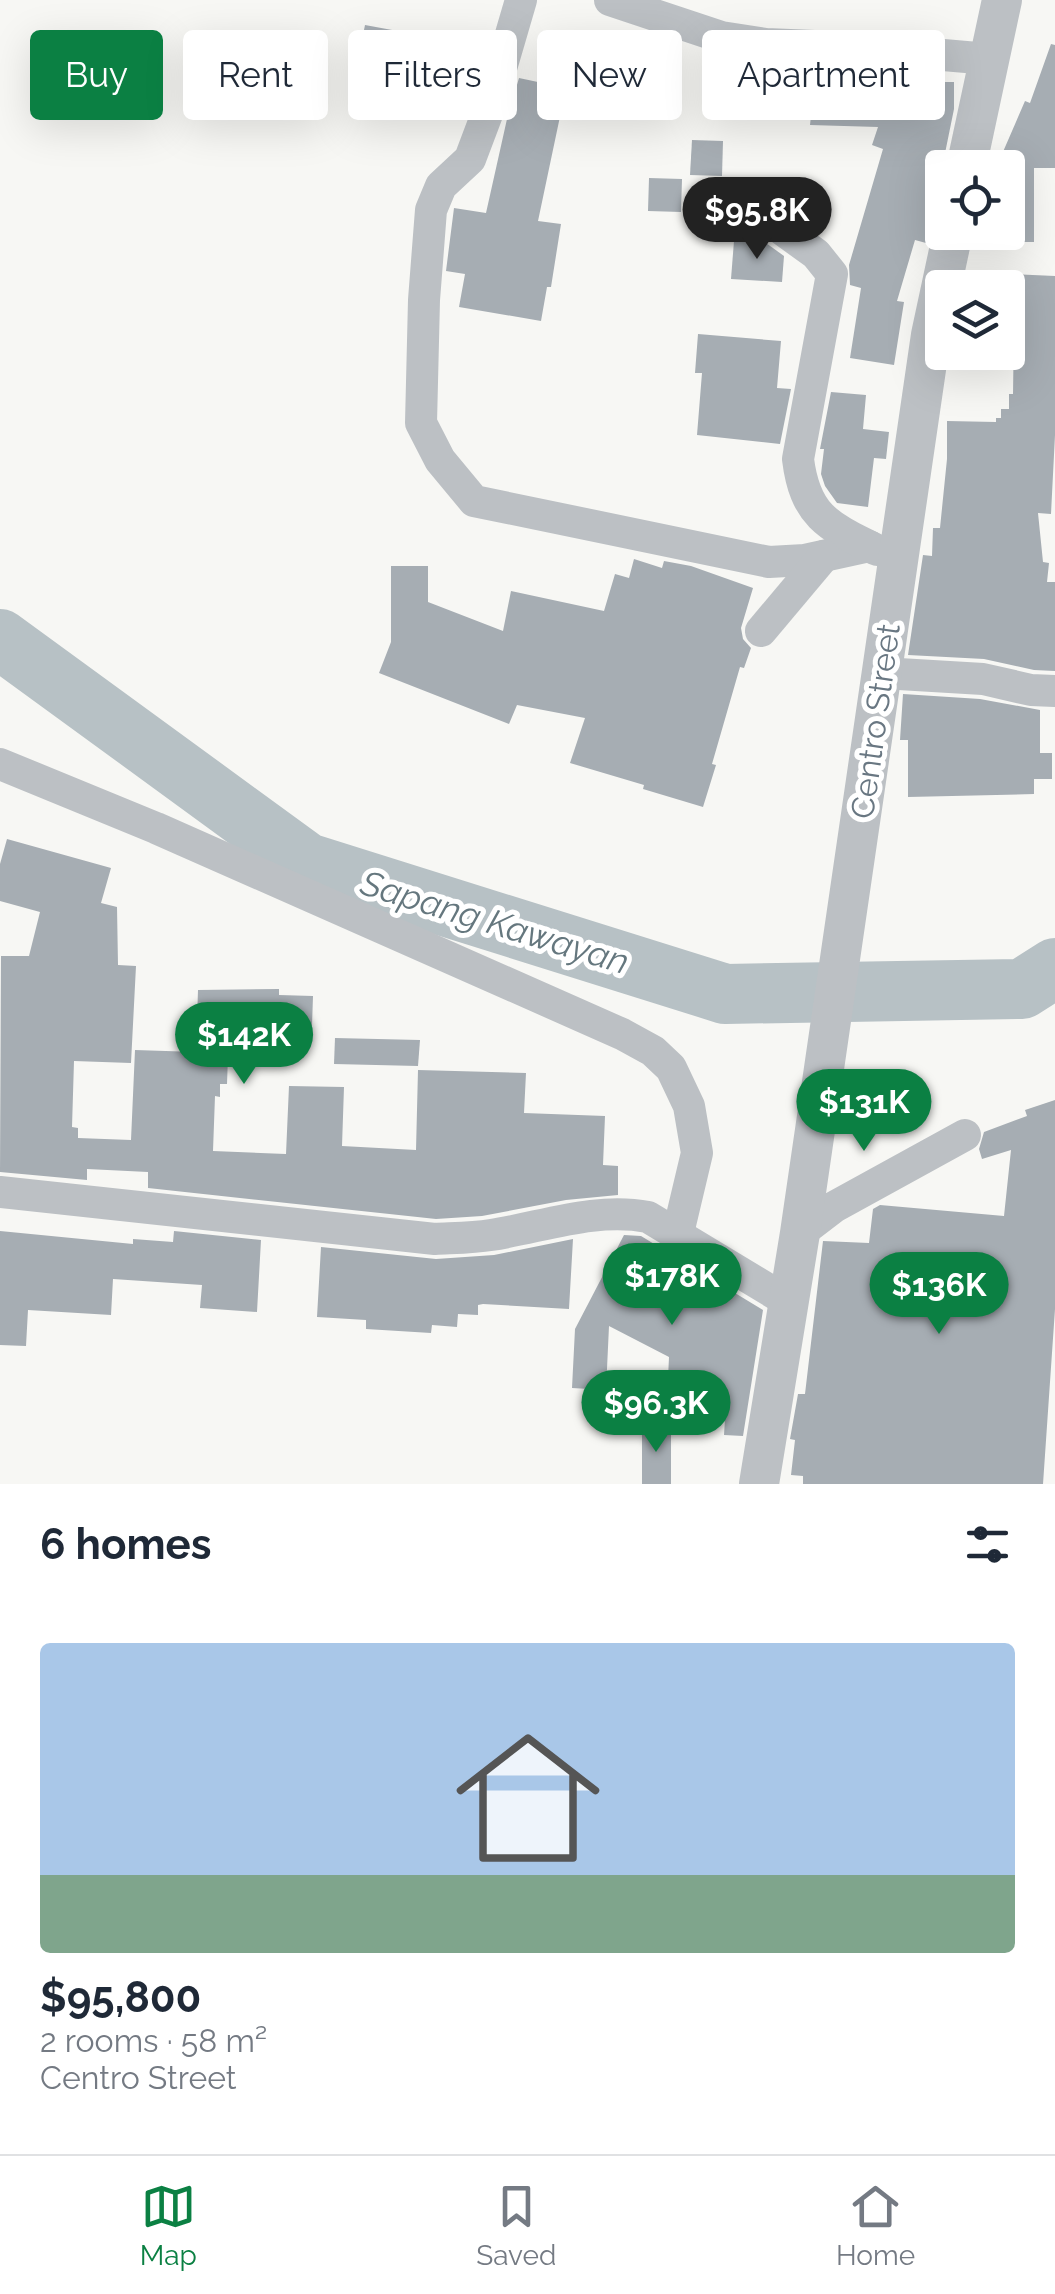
<!DOCTYPE html>
<meta charset="utf-8">
<style>
:root{--surface:#fff;--page:#f6f6f7;--text:#1f2937;--muted:#747a83;--line:#e0e1e3;--accent:#0b8043}
body{margin:0;font-family:Raleway,sans-serif;background:var(--page);color:var(--text);height:100vh;display:flex;flex-direction:column;font-size:38px;white-space:nowrap}
*{box-sizing:border-box;margin:0}
p{font-size:32px;color:var(--muted)}
.icon{flex:none;width:55px;height:55px;fill:none;stroke:currentColor;stroke-width:2;stroke-linecap:round;stroke-linejoin:round}
.map{position:relative;height:1484px;overflow:hidden}
.sheet{display:flex;flex-direction:column;background:var(--surface);flex:1}
.sheet>*{flex:none}
.banner{position:absolute;left:30px;top:30px;width:995px;height:90px;display:flex;gap:20px}
.buttons{position:absolute;left:925px;top:150px;display:grid;gap:20px}
.buttons a{display:grid;place-items:center;width:100px;height:100px;border-radius:10px;background:var(--surface);box-shadow:0 10px 40px #0002;font-size:50px}
.price{position:absolute;translate:-50% -85px;padding:0 22px;border-radius:35px;background:var(--accent);color:#fff;font-size:32px;line-height:65px;filter:drop-shadow(0 2px 5px #0008)}
.price::after{content:'';position:absolute;left:50%;top:60px;width:30px;height:22px;margin-left:-15px;background:inherit;clip-path:polygon(0 0,100% 0,50% 100%)}
.price.selected{background:#222;color:#fff}
ul{padding:0;list-style:none}
li{display:grid;align-content:center;gap:20px;height:530px;padding:0 40px}
li+li{border-top:2px solid var(--line)}
li span{display:grid;place-items:center;height:310px;border-radius:10px;color:#555}
li>.icon{margin-inline-start:auto}
span .icon{width:180px;height:180px;fill:#fffc;stroke-width:1}
li b{font-size:42px}
h2{display:flex;justify-content:space-between;align-items:center;height:120px;padding:0 40px;font-size:42px}
.tag{padding:0 35px;border-radius:10px;background:var(--surface);box-shadow:0 10px 40px #0002;font-size:35px;line-height:90px}
.tag.selected{background:var(--accent);color:#fff}
.tab-bar{display:flex;justify-content:space-around;align-items:center;height:140px;border-top:2px solid var(--line);background:var(--surface);font-size:28px;color:var(--muted)}
.tab-bar a{display:grid;justify-items:center;gap:5px}
.tab-bar .selected{color:var(--accent)}
.map>svg:first-child{display:block}
</style>
<div class="map">
<svg width="1055" height="1484" viewBox="0 0 1055 1484">
<rect width="100%" height="100%" fill="#f7f7f4"/>
<g fill="none" stroke-linecap="round" stroke-linejoin="round">
<!-- river -->
<path stroke="#b7c1c5" stroke-width="60" d="M0 639 307 863 725 994 1022 989 1055 968"/>
</g>
<!-- building -->
<g fill="#a6adb3">
<path d="M365 25 430 37 419 92 354 80Z"/>
<path d="M1051 44 1055 45V168H1034V242H1011L1009 168H996L1025 101 1030 103Z"/>
<path d="M870 69 898 71V82H954V109L943 163 942 196 926 243 915 240 897 301 904 302 894 365 850 358 861 288 850 285 849 265 883 149 872 145 878 127 810 125 812 106 802 105V77L870 80Z"/>
<path d="M519 78 566 88 538 221 561 224 551 287H547L541 321 459 307 465 274 446 271 454 208 486 213 507 119Z"/>
<path d="M692 140 723 141 722 176 690 175Z"/>
<path d="M649 178 682 179 681 212 648 211Z"/>
<path d="M734 241 766 243 784 256 782 282 731 279Z"/>
<path d="M1008 274 1055 276V435L1051 514 1038 513 1043 562 1049 563 1047 582H1055V671L1034 670 984 659 908 655 923 555 932 556 933 528H940L947 459V421L996 422V418H1001V409H1009V394H1013L1014 325 1008 324Z"/>
<path d="M698 334 781 341 777 388 791 389 780 444 697 435 702 373H695Z"/>
<path d="M831 392 866 395 863 429 889 432 886 459 874 458 868 507 837 503 825 486 821 474 824 449H820Z"/>
<path d="M634 559 662 568 664 561 691 566 753 588 741 628 743 639 751 648 744 668 740 667 712 764 716 765 703 807 643 789 644 785 570 763 585 718 517 705 509 724 379 673 391 642V566H428V602L503 631 511 591 604 611 615 574 629 578Z"/>
<path d="M903 694 980 699 1040 710V753H1052V779H1034V794L908 797V740H900Z"/>
<path d="M7 839 111 868 101 903 117 907 118 965 136 966 131 1063 74 1061 72 1127 78 1128V1138L131 1140 135 1050 196 1052 198 990 279 989V995L313 996 312 1026H278L277 1057 228 1056 227 1084H220V1097L215 1096 213 1151 286 1154 289 1086 344 1087 342 1146 416 1150 418 1070 526 1073 524 1113 605 1116 603 1165 618 1166V1195L566 1200 482 1216 436 1219 148 1188V1172L87 1169V1180L0 1172 1 956H29L40 912 0 901V864Z"/>
<path d="M335 1038 420 1040 418 1066 334 1064Z"/>
<path d="M1055 1100V1309L1043 1484H803V1476L791 1475 795 1440 790 1439 798 1394H805L823 1241 869 1243 873 1209 880 1205 1004 1216 1011 1150 982 1159 979 1149 984 1132 1027 1116 1025 1110Z"/>
<path d="M0 1231 133 1244V1239L173 1242 174 1231 261 1240 257 1312 200 1308 202 1285 113 1279 111 1315 28 1310 26 1346 0 1345Z"/>
<path d="M624 1235 641 1236 763 1310 743 1436 724 1435 726 1403 667 1400 669 1357 609 1326 606 1390 572 1388 575 1329Z"/>
<path d="M573 1239 569 1309 483 1304 478 1305V1315L458 1314 457 1327 432 1325 431 1333 366 1329V1320L317 1317 321 1247 436 1259 494 1255Z"/>
<rect x="642" y="1425" width="29" height="59"/>
</g>
<g fill="none" stroke-linecap="round" stroke-linejoin="round">
<!-- minor -->
<g stroke="#bcc0c4" stroke-width="32">
<path d="M521 0 490 106 470 159 441 186 431 210 424 300 421 423 440 460 474 501 769 562 805 560 869 546"/>
<path d="M610 0 721 37 766 44 863 48 989 59"/>
<path d="M734 195 816 254 832 274 798 459C805 516 828 526 877 550"/>
<path d="M761 631 824 556"/>
<path d="M882 673 983 679 1031 690 1055 691"/>
<path d="M0 764 156 828 622 1034 653 1051 671 1068 689 1106 697 1153 678 1233"/>
<path d="M0 1192 435 1239C453 1238 473 1238 491 1235 543 1227 595 1207 648 1217L789 1302"/>
<path d="M800 1233 834 1207 965 1135"/>
</g>
<!-- tertiary -->
<g stroke="#bcc0c4" stroke-width="40">
<path d="M966 168 1002 0"/>
<path d="M759 1484 800 1233 931 335 953 232"/>
</g>
</g>
<g text-anchor="middle" dominant-baseline="central" stroke-width="10" stroke-linejoin="round" paint-order="stroke">
<!-- street labels -->
<g font-size="32" fill="#697782" stroke="#fff">
<text transform="translate(875 721) rotate(-82)">Centro Street</text>
</g>
<!-- water labels -->
<g font-size="35" font-style="italic" fill="#65777e" stroke="#fff">
<text transform="translate(495 922) rotate(17)">Sapang Kawayan</text>
</g>
</g>
</svg>
<div class="buttons">
<a><svg class="icon" aria-label="locate" viewBox="0 0 24 24"><circle cx="12" cy="12" r="6"/><path d="M12 2v4M12 18v4M2 12h4M18 12h4"/></svg></a>
<a><svg class="icon" aria-label="layers" viewBox="0 0 24 24"><path d="M12 4l9 5-9 5-9-5zM3 14l9 5 9-5"/></svg></a>
</div>
<b class="price selected" style="left:757px;top:262px">$95.8K</b>
<b class="price" style="left:244px;top:1087px">$142K</b>
<b class="price" style="left:864px;top:1154px">$131K</b>
<b class="price" style="left:672px;top:1328px">$178K</b>
<b class="price" style="left:939px;top:1337px">$136K</b>
<b class="price" style="left:656px;top:1455px">$96.3K</b>
<div class="banner">
<a class="tag selected">Buy</a>
<a class="tag">Rent</a>
<a class="tag">Filters</a>
<a class="tag">New</a>
<a class="tag">Apartment</a>
</div>
</div>
<section class="sheet">
<h2>6 homes<svg class="icon" aria-label="filters" viewBox="0 0 24 24"><path d="M4 7h16M4 17h16"/><circle cx="9" cy="7" r="2"/><circle cx="15" cy="17" r="2"/></svg></h2>
<ul>
<li><span style="background:linear-gradient(#a9c7e8 75%,#7fa58c 0)"><svg class="icon" aria-label="home" viewBox="0 0 24 24"><path d="M3 11l9-7 9 7M6 9v11h12V9"/></svg></span><div><b>$95,800</b><p>2 rooms · 58 m²</p><p>Centro Street</p></div></li>
</ul>
</section>
<nav class="tab-bar">
<a class="selected"><svg class="icon" aria-label="map" viewBox="0 0 24 24"><path d="M3 6l6-2 6 2 6-2v14l-6 2-6-2-6 2zM9 4v14M15 6v14"/></svg>Map</a>
<a><svg class="icon" aria-label="saved" viewBox="0 0 24 24"><path d="M7 4h10v16l-5-4-5 4z"/></svg>Saved</a>
<a><svg class="icon" aria-label="home" viewBox="0 0 24 24"><path d="M3 11l9-7 9 7M6 9v11h12V9"/></svg>Home</a>
</nav>
